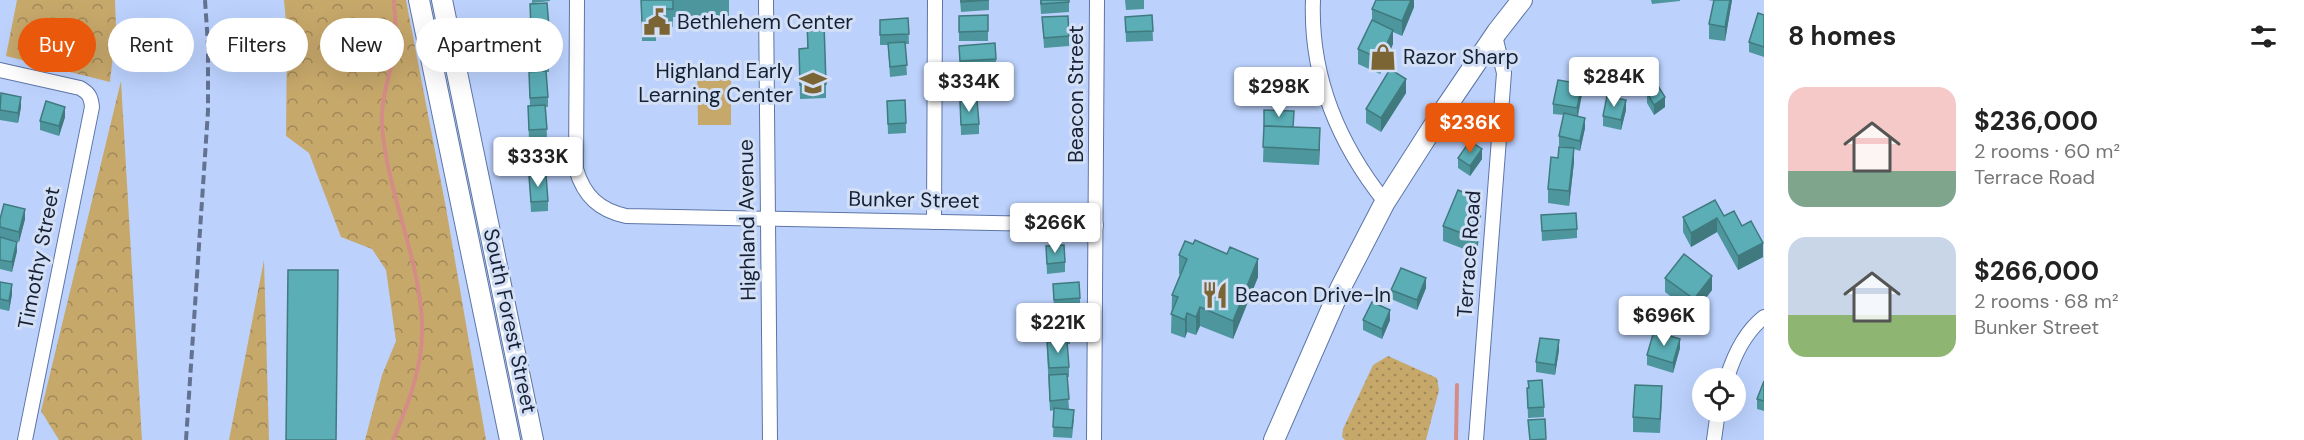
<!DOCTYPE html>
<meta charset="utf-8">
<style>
:root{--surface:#fff;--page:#f2f2f2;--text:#222;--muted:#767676;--accent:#ea580c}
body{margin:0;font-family:"DM Sans",sans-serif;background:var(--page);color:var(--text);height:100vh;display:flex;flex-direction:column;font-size:22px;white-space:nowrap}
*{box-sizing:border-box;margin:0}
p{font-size:20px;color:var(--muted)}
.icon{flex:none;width:33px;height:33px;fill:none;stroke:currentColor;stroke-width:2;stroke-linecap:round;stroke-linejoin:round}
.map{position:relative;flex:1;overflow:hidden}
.sheet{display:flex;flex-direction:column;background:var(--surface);width:540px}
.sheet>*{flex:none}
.banner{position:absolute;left:18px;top:18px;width:570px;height:54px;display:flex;gap:12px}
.fabs{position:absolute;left:1692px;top:368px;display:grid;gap:12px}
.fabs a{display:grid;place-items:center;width:54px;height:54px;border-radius:50%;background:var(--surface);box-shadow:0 6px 24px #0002;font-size:30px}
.price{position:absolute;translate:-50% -51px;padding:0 14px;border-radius:6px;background:#fff;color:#222;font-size:20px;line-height:39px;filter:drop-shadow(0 2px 3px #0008)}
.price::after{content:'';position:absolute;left:50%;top:36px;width:18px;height:14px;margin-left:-9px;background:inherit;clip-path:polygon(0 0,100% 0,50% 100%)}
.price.on{background:var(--accent);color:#fff}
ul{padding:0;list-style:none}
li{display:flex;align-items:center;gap:18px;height:150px;padding:0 24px}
li span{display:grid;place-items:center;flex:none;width:168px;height:120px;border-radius:18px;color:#555}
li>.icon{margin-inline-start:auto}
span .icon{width:72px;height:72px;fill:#fffc;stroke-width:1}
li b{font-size:26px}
h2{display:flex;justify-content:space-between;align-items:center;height:72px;padding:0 24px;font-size:26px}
.tag{padding:0 21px;border-radius:27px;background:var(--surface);box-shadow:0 6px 24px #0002;font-size:21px;line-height:54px}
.tag.on{background:var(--accent);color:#fff}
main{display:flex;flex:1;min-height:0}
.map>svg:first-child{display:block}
</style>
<main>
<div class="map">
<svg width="1764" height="440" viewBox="0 0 1764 440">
<defs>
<pattern id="grass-dots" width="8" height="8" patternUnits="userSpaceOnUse" patternTransform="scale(1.5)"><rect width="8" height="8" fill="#c7a86b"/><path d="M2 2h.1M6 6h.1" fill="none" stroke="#a18859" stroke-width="1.8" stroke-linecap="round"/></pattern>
<pattern id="forest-crowns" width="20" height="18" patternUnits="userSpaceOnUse" patternTransform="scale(1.5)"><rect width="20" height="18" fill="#c7a86b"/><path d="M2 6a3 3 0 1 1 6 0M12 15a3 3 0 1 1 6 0" fill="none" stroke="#a18859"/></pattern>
</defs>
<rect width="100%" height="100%" fill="#bcd2fd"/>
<!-- grass -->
<path fill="url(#grass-dots)" d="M1388 356 1437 378 1439 390 1426 440H1345L1342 437 1343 429 1373 365Z"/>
<!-- forest -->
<g fill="url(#forest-crowns)">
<path d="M17 0H115L116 27 110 82 6 56Z"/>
<path d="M284 0H406L446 208 486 440H365L382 375 396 341 386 270 372 249 341 237 309 153 286 136 287 34Z"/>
<path d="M121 81 142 440H59L41 411Z"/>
<path d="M264 260 269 440H229Z"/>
</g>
<!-- pitch -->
<path fill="#c7a86b" d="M697 68H731V125H698Z"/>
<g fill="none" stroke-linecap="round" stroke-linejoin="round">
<!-- stream -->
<g stroke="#d48c87" stroke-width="4">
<path d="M393 440C409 402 424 364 422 322 419 257 387 191 382 126 380 100 390 75 395 50 397 34 395 16 394 0"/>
<path d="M1456 440 1457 385"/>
</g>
<defs>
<g id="street">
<path d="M577 0 576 169C584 196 599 210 626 216L1096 225"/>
<path d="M766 0 770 440"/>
<path d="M1313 0C1310 76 1338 143 1385 202"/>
<path d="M0 70 80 88C89 93 91 97 92 107L25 440"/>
<path d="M934 222 935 0"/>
<path d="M1727 378C1734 355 1745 332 1764 317"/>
<path d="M1094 440 1097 0"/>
<path d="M1476 440 1504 73 1495 36"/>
<path d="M1714 440 1718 411"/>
</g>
<g id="secondary">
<path d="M419 0 510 440"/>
<path d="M442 0 533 440"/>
<path d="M1274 440 1341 287 1385 202 1438 119 1497 32 1522 0"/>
</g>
</defs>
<!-- street casing -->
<use href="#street" stroke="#5d75a6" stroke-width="16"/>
<!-- secondary casing -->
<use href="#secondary" stroke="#5d75a6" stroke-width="22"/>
<!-- street -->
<use href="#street" stroke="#fff" stroke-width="14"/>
<!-- secondary -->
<use href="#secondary" stroke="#fff" stroke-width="20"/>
<!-- rail -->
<path stroke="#637291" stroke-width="4" stroke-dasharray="9 4.5" stroke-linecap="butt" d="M186 440 208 111V45L205 0"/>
</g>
<!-- wall -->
<g fill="#4e969d">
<path d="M532 0H550V1L532 3Z"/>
<path d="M641 0H729V16L673 17V27H656V41H642Z"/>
<path d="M960 0H989V10L961 12Z"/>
<path d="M1040 0H1069V12L1041 14Z"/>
<path d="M1125 0H1144V9L1126 10Z"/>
<path d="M1414 0V7L1402 36 1393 32V44L1380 74 1358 64V49L1372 20V9Z"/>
<path d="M1651 0H1680V1L1652 4Z"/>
<path d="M1708 0H1732L1725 41 1709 39V24L1714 1Z"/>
<path d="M530 4 549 27V37L531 38Z"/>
<path d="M988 15V41H959V16Z"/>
<path d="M1152 15 1153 41 1126 42 1125 17Z"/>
<path d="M1764 15V57L1749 52V42Z"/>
<path d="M1042 17 1069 36V46L1044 48Z"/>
<path d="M908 18 909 44H905L907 75 890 77 888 45H880V20Z"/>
<path d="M807 24 826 84V98L800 99 799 49 807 48Z"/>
<path d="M528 39 549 62V72H546L548 97V107H546L547 139 529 140 528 116V106H530L529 82V72H530Z"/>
<path d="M959 46 996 59V69L960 71Z"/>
<path d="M1609 67 1607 80 1594 78V73Z"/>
<path d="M1406 93 1381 132 1366 123V109Z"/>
<path d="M1647 93 1665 107 1654 115 1647 103Z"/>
<path d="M1582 94 1578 117 1585 128 1580 151 1574 149V162L1569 206 1548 203V189L1558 158 1565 147 1559 146V136L1564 115 1553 114V104Z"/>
<path d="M0 99 21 107 18 123 0 120Z"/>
<path d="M887 101 906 123V133L888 134Z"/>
<path d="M960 101 979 124V134L961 135Z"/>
<path d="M1626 110 1621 130 1603 126V116Z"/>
<path d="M65 117 59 136 40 130V121Z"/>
<path d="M1264 126 1293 127 1320 142 1319 165 1263 162Z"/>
<path d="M527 140 547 163V173L529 174Z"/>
<path d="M1458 158 1482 159 1470 176 1458 168Z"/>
<path d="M529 176 548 201V211L531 212Z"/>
<path d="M1481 214 1477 254 1443 241V226Z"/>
<path d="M1541 215 1577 229V238L1542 241Z"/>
<path d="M1724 216 1742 226 1763 257 1738 270 1717 232 1691 247 1683 232V217Z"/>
<path d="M0 219H25L19 242 0 237Z"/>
<path d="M0 237 17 251 12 272 0 269Z"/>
<path d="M1046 246 1065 262V272L1047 274Z"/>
<path d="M1179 255 1258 277 1233 339 1200 326 1196 335 1187 332 1185 338 1171 333 1172 295 1180 274H1179Z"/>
<path d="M1665 278 1712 290 1694 314 1665 292Z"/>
<path d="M0 282 12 294 9 311 0 309Z"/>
<path d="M1053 284 1080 298V308L1054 310Z"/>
<path d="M1426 288 1417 310 1391 299V290Z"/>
<path d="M1051 312 1070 334V344H1067L1069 367V377H1067L1069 409 1074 419 1072 438 1053 437 1054 410 1050 411 1047 352V342H1053Z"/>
<path d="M1363 320H1390L1382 339 1363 330Z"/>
<path d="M1680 348 1673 373 1647 365V355Z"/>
<path d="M1559 350 1555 375 1536 372V362Z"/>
<path d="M1528 381 1544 407V417L1528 418 1527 388H1528Z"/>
<path d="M1764 381V411L1757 409V399Z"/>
<path d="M1662 400 1660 433 1633 432V417Z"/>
</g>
<!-- shaded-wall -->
<g fill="#407a7f">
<path d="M1411 0H1414V7L1402 36V21Z"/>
<path d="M1730 0H1732L1725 41V27Z"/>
<path d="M1393 30V44L1380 74V59Z"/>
<path d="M1406 79V93L1381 132V118Z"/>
<path d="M1582 84V94L1577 118V108Z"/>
<path d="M21 97V107L18 123V113Z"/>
<path d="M1665 97V107L1654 115V105Z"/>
<path d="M1626 100V110L1621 130V120Z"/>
<path d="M65 107V117L59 136V126Z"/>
<path d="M1585 118V128L1580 151V141Z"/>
<path d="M1320 128V142L1319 165V150Z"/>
<path d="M1574 148V162L1569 206V191Z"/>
<path d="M1482 149V159L1470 176V166Z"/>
<path d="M1481 200V214L1477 254V239Z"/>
<path d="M25 209V219L19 242V232Z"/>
<path d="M1717 218V232L1691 247V233Z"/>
<path d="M17 242V251L12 272V262Z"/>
<path d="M1763 243V257L1738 270V256Z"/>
<path d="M1258 259V277L1233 339V321Z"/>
<path d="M1712 276V290L1694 314V299Z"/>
<path d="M1426 278V288L1417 310V300Z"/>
<path d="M12 284V294L9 311V301Z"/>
<path d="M1200 307V326L1196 335V317Z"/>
<path d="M1390 310V320L1382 339V329Z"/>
<path d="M1187 313V332L1185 338V320Z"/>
<path d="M1680 339V348L1673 373V363Z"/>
<path d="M1559 340V350L1555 375V365Z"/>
</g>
<!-- building -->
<g fill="#5baeb6" stroke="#407a7f" stroke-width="1.5">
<path d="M641 0H673V9H656V22H642Z"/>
<path d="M961 0H989L961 2Z"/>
<path d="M1041 0H1069V2L1041 4Z"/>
<path d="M1376 0H1411L1402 21 1372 9Z"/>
<path d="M1714 0H1730L1725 27 1709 24Z"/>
<path d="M547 3 549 27 531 28 530 4Z"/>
<path d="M1758 13 1764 15V47L1749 42Z"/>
<path d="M988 15V31L959 32V16Z"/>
<path d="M1152 15 1153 31 1126 32 1125 17Z"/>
<path d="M1068 16 1069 36 1044 38 1042 17Z"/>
<path d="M908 18 909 34 880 35V20Z"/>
<path d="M1372 20 1393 30 1380 59 1358 49Z"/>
<path d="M824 23 826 84 800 85 799 49 808 48 807 24Z"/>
<path d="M547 37 549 62 530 63 528 39Z"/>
<path d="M905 42 907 65 890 67 888 43Z"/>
<path d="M995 43 996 59 960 61 959 46Z"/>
<path d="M1596 60 1609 62 1607 75 1594 73Z"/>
<path d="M1390 69 1406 79 1381 118 1366 109Z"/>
<path d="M546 71 548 97 530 98 529 72Z"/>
<path d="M1558 80 1582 84 1577 108 1553 104Z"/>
<path d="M1658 86 1665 97 1654 105 1647 93Z"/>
<path d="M1 93 21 97 18 113 0 110Z"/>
<path d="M1607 96 1626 100 1621 120 1603 116Z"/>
<path d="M905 100 906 123 888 124 887 101Z"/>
<path d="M977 100 979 124 961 125 960 101Z"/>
<path d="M46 101 65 107 59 126 40 121Z"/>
<path d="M545 105 547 129 529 130 528 106Z"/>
<path d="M1264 110 1294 111 1293 127 1264 126Z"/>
<path d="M1564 113 1585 118 1580 141 1559 136Z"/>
<path d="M1264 126 1320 128 1319 150 1263 147Z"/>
<path d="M545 139 547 163 529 164 527 140Z"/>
<path d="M1470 141 1482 149 1470 166 1458 158Z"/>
<path d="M1559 147 1574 148 1569 191 1548 189 1551 157 1558 158Z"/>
<path d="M546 175 548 201 531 202 529 176Z"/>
<path d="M1458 190 1481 200 1477 239 1443 226Z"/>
<path d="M1715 200 1724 216 1734 211 1742 226 1751 221 1763 243 1738 256 1717 218 1691 233 1683 217Z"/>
<path d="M4 204 25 209 19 232 0 227V219Z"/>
<path d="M1576 213 1577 229 1542 231 1541 215Z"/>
<path d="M0 237 17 242 12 262 0 260Z"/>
<path d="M1195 240 1227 254 1230 247 1258 259 1233 321 1200 307 1196 317 1187 313 1185 320 1171 314 1178 297 1172 295 1187 259 1179 255 1185 241 1193 244Z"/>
<path d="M1064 245 1065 262 1047 264 1046 246Z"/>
<path d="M1684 254 1712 276 1694 299 1665 278Z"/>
<path d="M1401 268 1426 278 1417 300 1391 290Z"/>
<path d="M288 270H338L336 440H286Z"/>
<path d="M0 282 12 284 9 301 0 299Z"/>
<path d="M1079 282 1080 298 1054 300 1053 284Z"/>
<path d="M1372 302 1390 310 1382 329 1363 320Z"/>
<path d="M1068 311 1070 334 1053 335 1051 312Z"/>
<path d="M1654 331 1680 339 1673 363 1647 355Z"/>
<path d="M1540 338 1559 340 1555 365 1536 362Z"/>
<path d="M1067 341 1069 367 1049 368 1047 342Z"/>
<path d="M1067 374 1069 399 1050 401 1049 375Z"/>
<path d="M1542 380 1544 407 1528 408 1527 388H1529L1528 381Z"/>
<path d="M1764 381V401L1757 399Z"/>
<path d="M1635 385 1662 386 1660 419 1633 417Z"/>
<path d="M1054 408 1074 410 1072 428 1053 427Z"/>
<path d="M1545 419 1546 439 1530 440 1528 420Z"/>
</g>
<!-- icons -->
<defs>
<symbol id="civic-bare" viewBox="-9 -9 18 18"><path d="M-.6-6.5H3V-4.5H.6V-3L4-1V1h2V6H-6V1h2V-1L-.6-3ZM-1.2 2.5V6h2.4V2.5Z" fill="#7c6535" stroke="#d3dff5" stroke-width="2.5" paint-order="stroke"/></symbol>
<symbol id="shop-bare" viewBox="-9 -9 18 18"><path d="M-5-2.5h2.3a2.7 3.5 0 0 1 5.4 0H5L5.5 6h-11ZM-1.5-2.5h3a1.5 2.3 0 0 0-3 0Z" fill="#7c6535" stroke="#d3dff5" stroke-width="2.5" paint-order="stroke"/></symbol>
<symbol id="school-bare" viewBox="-9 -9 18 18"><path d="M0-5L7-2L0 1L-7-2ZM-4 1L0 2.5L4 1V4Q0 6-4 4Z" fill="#7c6535" stroke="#d3dff5" stroke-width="2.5" paint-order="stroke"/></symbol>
<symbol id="restaurant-bare" viewBox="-9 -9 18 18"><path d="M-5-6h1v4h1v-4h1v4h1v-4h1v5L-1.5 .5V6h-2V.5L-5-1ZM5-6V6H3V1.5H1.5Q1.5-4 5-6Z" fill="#7c6535" stroke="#d3dff5" stroke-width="2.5" paint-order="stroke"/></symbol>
</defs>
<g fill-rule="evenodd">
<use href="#civic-bare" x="638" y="3" width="38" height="38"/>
<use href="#shop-bare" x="1364" y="38" width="38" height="38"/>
<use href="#school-bare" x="794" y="64" width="38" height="38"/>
<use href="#restaurant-bare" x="1196" y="276" width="38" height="38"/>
</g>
<g text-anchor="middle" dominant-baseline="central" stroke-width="6" stroke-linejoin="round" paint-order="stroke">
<!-- poi labels -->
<g font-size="21" fill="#162034" stroke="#d3dff5" text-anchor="start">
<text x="677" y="22">Bethlehem Center</text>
<text x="1403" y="57">Razor Sharp</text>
<text x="793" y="71" text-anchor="end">Highland Early<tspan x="793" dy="24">Learning Center</tspan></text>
<text x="1235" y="295">Beacon Drive-In</text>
</g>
<!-- street labels -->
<g font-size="21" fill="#162034" stroke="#d3dff5">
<text transform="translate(1076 94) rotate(-90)">Beacon Street</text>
<text transform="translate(914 200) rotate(1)">Bunker Street</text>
<text transform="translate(747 220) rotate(-91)">Highland Avenue</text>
<text transform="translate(1469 254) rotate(-86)">Terrace Road</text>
<text transform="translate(39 258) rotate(-79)">Timothy Street</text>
<text transform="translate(510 321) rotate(78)">South Forest Street</text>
</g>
</g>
</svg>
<div class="fabs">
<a><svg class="icon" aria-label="locate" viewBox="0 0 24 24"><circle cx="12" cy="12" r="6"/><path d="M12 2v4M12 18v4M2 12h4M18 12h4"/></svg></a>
</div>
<b class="price" style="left:1614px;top:108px">$284K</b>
<b class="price" style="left:969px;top:113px">$334K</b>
<b class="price" style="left:1279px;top:118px">$298K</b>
<b class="price on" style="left:1470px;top:154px">$236K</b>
<b class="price" style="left:538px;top:188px">$333K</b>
<b class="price" style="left:1055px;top:254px">$266K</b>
<b class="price" style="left:1664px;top:347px">$696K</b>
<b class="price" style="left:1058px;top:354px">$221K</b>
<div class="banner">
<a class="tag on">Buy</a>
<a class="tag">Rent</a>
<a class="tag">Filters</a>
<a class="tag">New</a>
<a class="tag">Apartment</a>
</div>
</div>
<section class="sheet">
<h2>8 homes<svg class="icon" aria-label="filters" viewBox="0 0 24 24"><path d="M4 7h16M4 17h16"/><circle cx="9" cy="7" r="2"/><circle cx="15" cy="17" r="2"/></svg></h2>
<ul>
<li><span style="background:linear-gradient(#f6c9c9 70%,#7fa58c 0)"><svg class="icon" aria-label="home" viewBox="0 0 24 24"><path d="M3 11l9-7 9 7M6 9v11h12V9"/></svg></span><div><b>$236,000</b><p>2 rooms · 60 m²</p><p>Terrace Road</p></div></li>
<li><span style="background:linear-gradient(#c9d6e8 65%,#8fb573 0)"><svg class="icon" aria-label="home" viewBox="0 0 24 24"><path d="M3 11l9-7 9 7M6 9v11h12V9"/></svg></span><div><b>$266,000</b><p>2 rooms · 68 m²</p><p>Bunker Street</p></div></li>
</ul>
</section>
</main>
